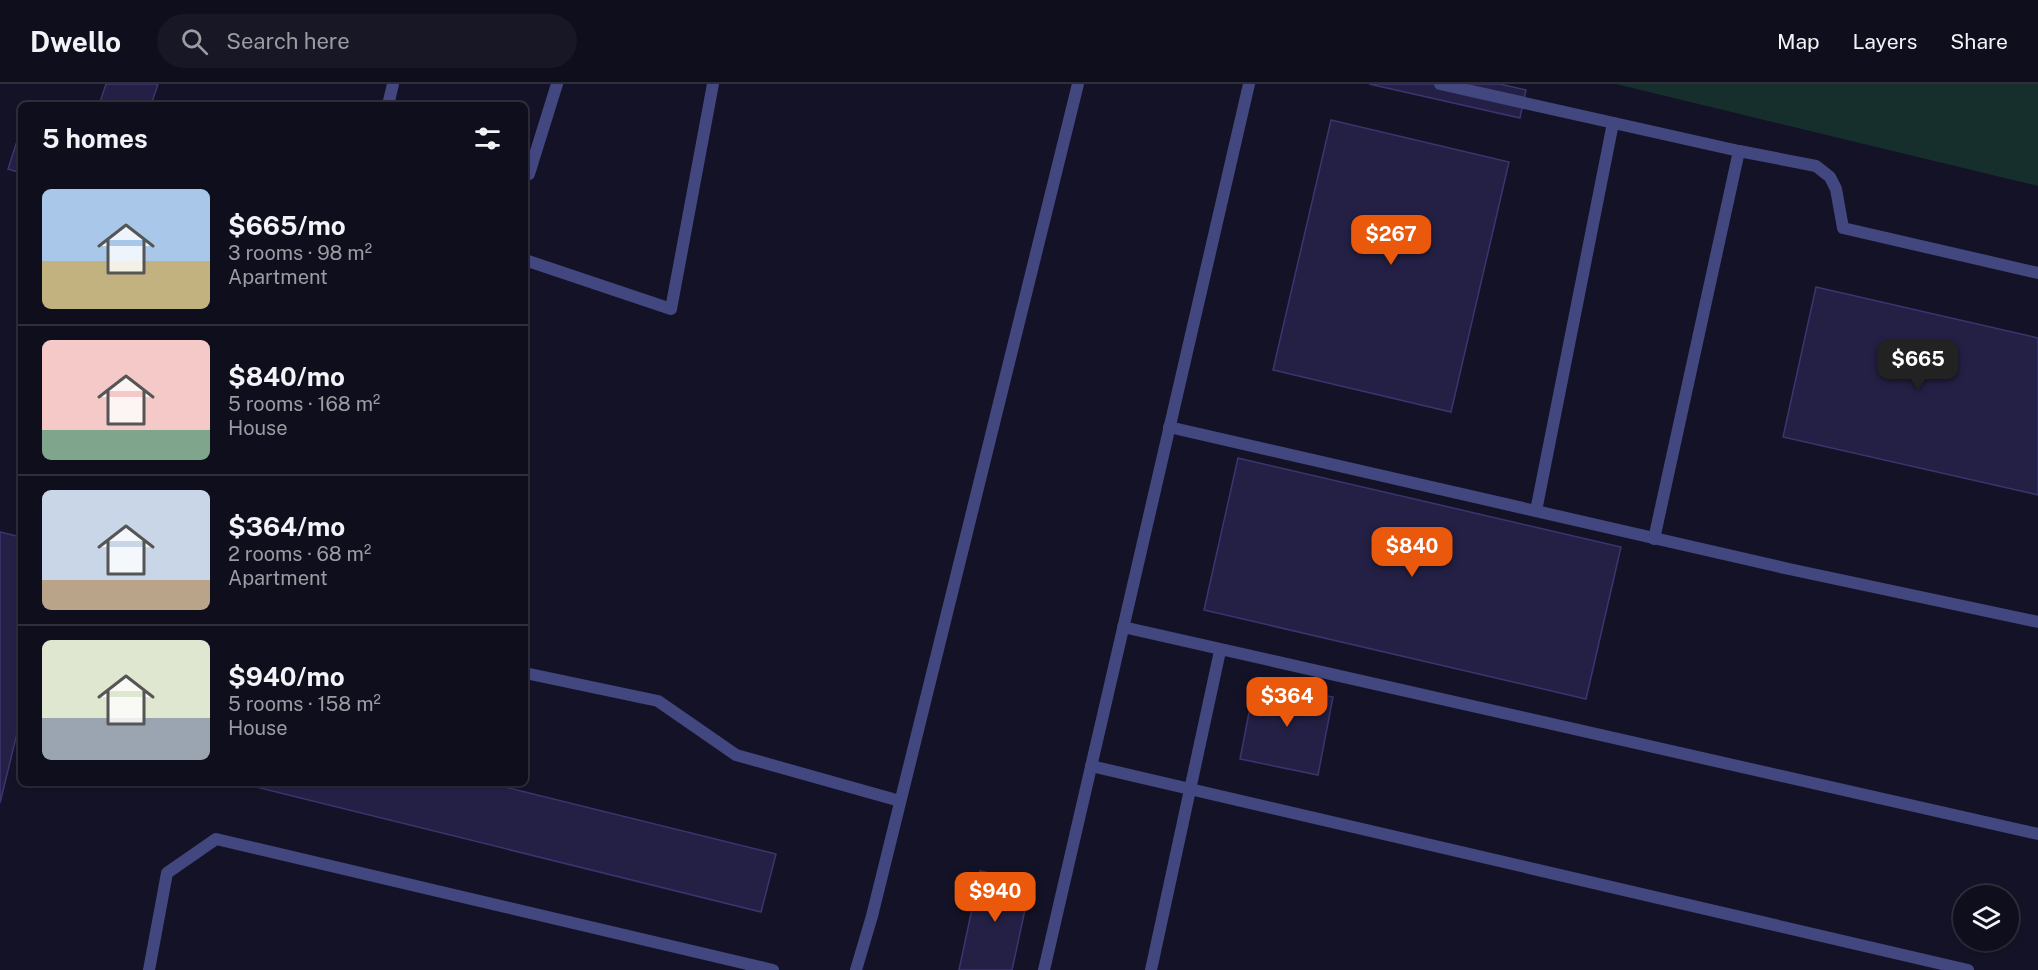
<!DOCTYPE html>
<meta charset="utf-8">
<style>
:root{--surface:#0f0e1c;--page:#181725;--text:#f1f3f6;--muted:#9b9ca3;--line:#2f2e3b;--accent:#ea580c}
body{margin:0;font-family:"Public Sans",sans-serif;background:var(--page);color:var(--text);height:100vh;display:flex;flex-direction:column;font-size:22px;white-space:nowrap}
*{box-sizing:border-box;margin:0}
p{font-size:20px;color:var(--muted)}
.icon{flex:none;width:33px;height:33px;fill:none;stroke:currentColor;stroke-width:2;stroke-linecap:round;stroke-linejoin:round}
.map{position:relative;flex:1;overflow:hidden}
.side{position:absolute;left:18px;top:18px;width:510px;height:684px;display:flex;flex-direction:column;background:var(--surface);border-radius:9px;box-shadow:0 2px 4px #0004,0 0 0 2px var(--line)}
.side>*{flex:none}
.buttons{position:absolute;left:1953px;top:801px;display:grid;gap:12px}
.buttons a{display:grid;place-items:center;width:66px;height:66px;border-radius:50%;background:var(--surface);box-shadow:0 2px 4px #0004,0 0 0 2px var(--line);font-size:30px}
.price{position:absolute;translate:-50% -51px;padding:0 14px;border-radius:12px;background:var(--accent);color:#fff;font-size:20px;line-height:39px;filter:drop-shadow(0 2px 3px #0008)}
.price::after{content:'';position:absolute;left:50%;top:36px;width:18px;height:14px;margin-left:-9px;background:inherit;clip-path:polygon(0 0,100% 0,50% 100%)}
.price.on{background:#222;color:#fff}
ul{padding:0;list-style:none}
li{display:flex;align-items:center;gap:18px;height:150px;padding:0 24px}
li+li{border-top:2px solid var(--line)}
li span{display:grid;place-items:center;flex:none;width:168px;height:120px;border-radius:9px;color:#555}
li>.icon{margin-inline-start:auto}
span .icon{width:72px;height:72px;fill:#fffc;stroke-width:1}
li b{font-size:26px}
h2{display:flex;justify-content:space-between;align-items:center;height:72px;padding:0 24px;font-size:26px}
header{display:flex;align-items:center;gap:36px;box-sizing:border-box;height:84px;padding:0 30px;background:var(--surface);border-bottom:2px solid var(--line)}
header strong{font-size:28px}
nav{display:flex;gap:33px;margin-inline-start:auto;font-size:21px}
.search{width:420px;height:54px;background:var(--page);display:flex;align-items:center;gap:15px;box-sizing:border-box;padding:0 21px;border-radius:33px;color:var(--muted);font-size:22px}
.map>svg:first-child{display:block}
</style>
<header>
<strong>Dwello</strong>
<div class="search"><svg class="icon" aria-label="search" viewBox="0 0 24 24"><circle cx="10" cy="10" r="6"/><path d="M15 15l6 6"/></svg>Search here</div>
<nav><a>Map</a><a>Layers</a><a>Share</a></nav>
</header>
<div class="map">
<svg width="2038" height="886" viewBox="0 0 2038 886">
<rect width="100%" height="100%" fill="#141226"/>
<!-- green -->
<path fill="#162f2c" d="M1616 0H2038V102Z"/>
<!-- building -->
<g fill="#242045" stroke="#3a356f" stroke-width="1.5">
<path d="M106 0H158L151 21H99Z"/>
<path d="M1369 0H1500L1526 6 1520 34Z"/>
<path d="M1331 36 1509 78 1451 328 1273 286Z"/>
<path d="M17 57 21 59V89L8 85Z"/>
<path d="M1816 203 2038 254V411L1783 353Z"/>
<path d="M1238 374 1621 463 1586 615 1204 526Z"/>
<path d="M0 448 21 453V633L0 719Z"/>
<path d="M1255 598 1333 613 1318 691 1240 675Z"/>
<path d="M240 699H489L776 770 761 828Z"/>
<path d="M980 787 1031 798 1012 886H959Z"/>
</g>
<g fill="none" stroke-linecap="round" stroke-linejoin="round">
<!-- lane -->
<g stroke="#424780" stroke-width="12">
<path d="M1440 0 1739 67 1816 82 1830 93 1836 105 1843 144 2038 189"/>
<path d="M388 21 393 0"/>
<path d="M525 90H529L557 0"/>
<path d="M525 176 671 225 713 0"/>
<path d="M1169 343 1789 485 2038 538"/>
<path d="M1536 427 1613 39"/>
<path d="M1654 455 1739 67"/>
<path d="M1123 543 2038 750"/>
<path d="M525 589 658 617 736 671 900 717"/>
<path d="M1091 682 1968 886"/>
<path d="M149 886 167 789 216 755 773 886"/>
<path d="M856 886 872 832 1078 0"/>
<path d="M1044 886 1249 0"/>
<path d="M1151 886 1220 567"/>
</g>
</g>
</svg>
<div class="buttons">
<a><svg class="icon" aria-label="layers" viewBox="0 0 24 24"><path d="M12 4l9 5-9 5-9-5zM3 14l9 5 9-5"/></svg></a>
</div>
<b class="price" style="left:1391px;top:182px">$267</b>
<b class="price on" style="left:1918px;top:307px">$665</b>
<b class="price" style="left:1412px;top:494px">$840</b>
<b class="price" style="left:1287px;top:644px">$364</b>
<b class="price" style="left:995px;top:839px">$940</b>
<section class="side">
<h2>5 homes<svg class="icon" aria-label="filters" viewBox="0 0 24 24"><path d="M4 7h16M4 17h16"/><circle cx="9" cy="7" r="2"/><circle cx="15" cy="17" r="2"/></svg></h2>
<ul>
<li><span style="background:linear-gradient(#a9c7e8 60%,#c2b280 0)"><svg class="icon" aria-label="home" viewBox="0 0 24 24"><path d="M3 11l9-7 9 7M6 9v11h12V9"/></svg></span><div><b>$665/mo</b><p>3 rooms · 98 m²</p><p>Apartment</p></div></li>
<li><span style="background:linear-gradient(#f6c9c9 75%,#7fa58c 0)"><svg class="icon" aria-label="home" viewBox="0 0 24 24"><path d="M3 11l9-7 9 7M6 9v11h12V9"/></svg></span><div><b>$840/mo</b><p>5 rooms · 168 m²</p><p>House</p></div></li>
<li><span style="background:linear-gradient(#c9d6e8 75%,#b9a48a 0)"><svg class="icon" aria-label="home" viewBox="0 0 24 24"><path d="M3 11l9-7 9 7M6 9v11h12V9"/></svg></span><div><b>$364/mo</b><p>2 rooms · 68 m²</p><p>Apartment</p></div></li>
<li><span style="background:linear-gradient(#dfe7d0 65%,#9aa5b1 0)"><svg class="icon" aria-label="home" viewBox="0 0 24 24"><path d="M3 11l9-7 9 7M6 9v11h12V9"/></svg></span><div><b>$940/mo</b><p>5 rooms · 158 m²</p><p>House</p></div></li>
</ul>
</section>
</div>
